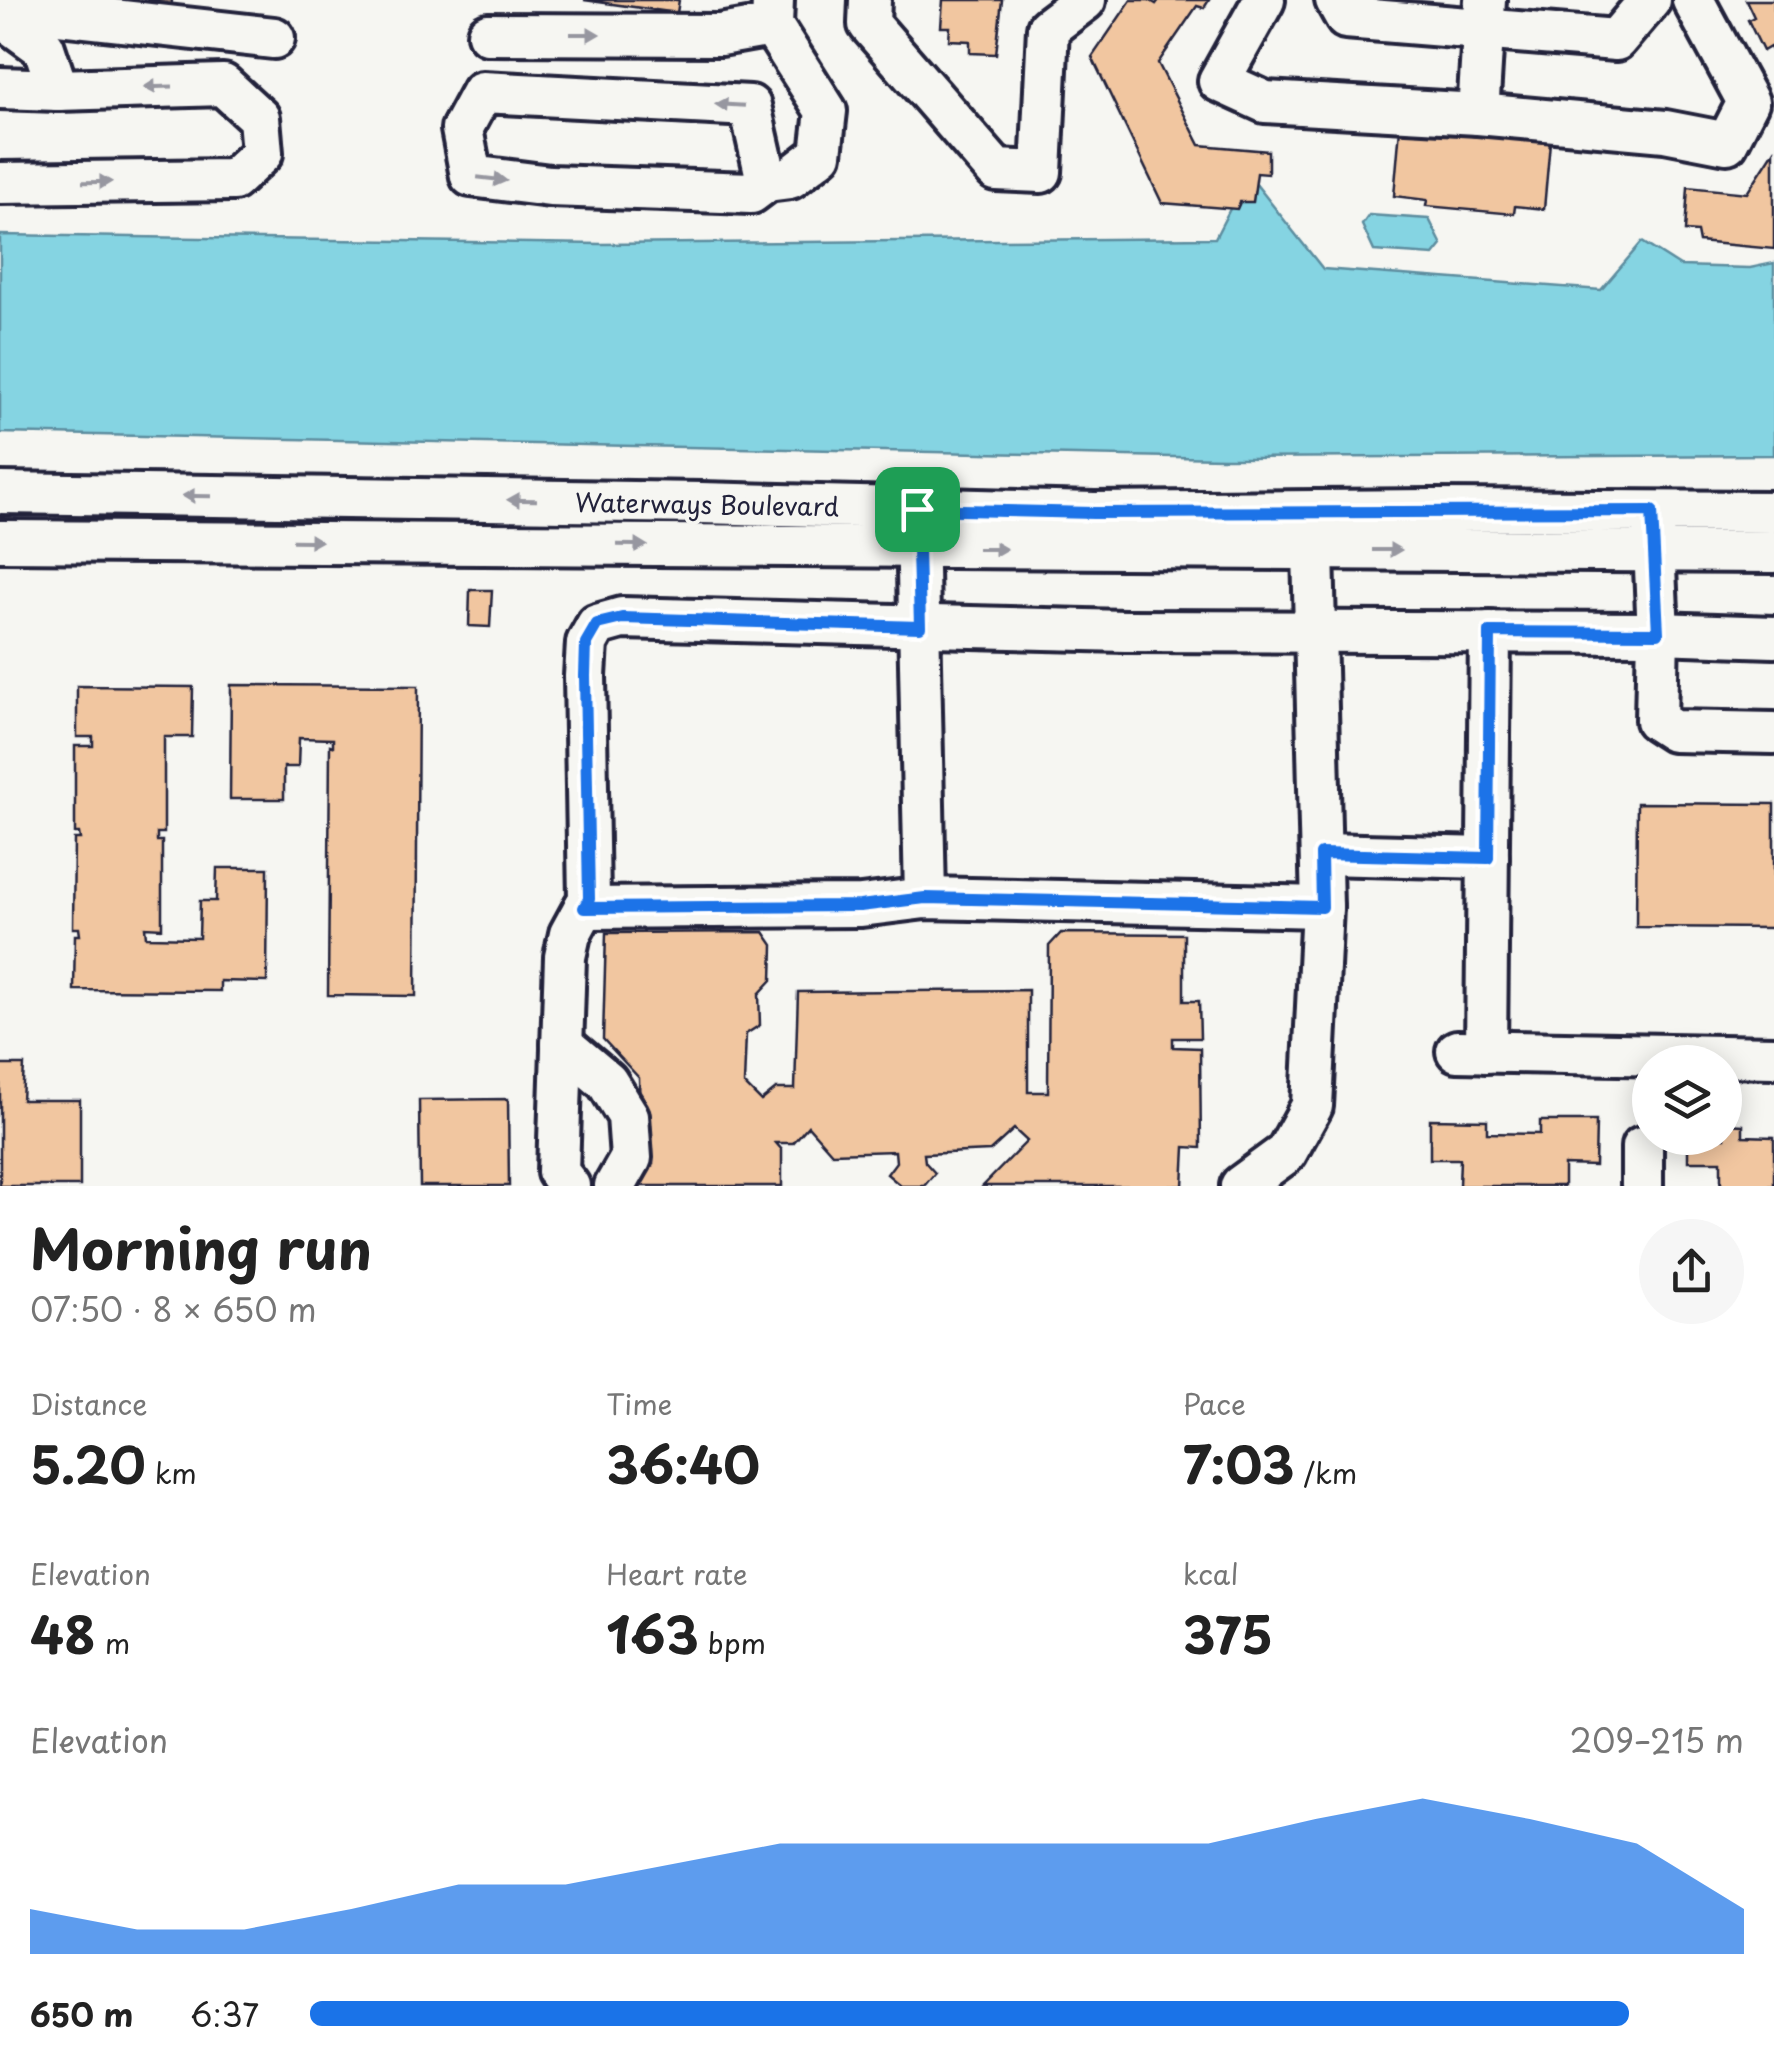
<!DOCTYPE html>
<meta charset="utf-8">
<style>
:root{--surface:#fff;--page:#f6f6f6;--text:#222;--muted:#767676;--accent:#1a73e8}
body{margin:0;font-family:"Playpen Sans",sans-serif;background:var(--page);color:var(--text);height:100vh;display:flex;flex-direction:column;font-size:38px;white-space:nowrap}
*{box-sizing:border-box;margin:0}
p{font-size:32px;color:var(--muted)}
.icon{flex:none;width:55px;height:55px;fill:none;stroke:currentColor;stroke-width:2;stroke-linecap:round;stroke-linejoin:round}
.map{position:relative;height:1186px;overflow:hidden}
.details{display:flex;flex-direction:column;background:var(--surface);flex:1}
.details>*{flex:none}
.controls{position:absolute;left:1632px;top:1045px;display:grid;gap:20px}
.controls a{display:grid;place-items:center;width:110px;height:110px;border-radius:50%;background:var(--surface);box-shadow:0 5px 25px #0003;font-size:50px}
.pin{position:absolute;display:grid;place-items:center;width:85px;height:85px;color:#fff;margin:-42px;border-radius:20px;box-shadow:0 5px 15px #0006}
.round{display:grid;place-items:center;flex:none;width:105px;height:105px;border-radius:52px;background:var(--page)}
.head{display:flex;align-items:center;justify-content:space-between;height:170px;padding:0 30px}
h1{font-size:55px;font-weight:700;line-height:75px}
.stats{display:grid;grid-template-columns:repeat(3,1fr);gap:15px;height:170px;padding:10px 30px}
.stats div{display:grid;align-content:center}
.stats b{font-size:50px;font-weight:700}
.stats small{font-size:28px;font-weight:400}
.stats p{font-size:28px}
.chart{height:280px;padding:20px 30px}
.chart p{display:flex;justify-content:space-between}
.chart svg{width:100%;height:180px;margin-top:10px;fill:var(--accent);opacity:.7}
ul{padding:0 30px;list-style:none;font-size:32px}
li{display:grid;grid-template-columns:160px 120px 1fr;align-items:center;height:75px}
li i{height:25px;border-radius:12px;background:var(--accent)}
.map>svg:first-child{display:block}
.water{fill:#85d4e2;stroke:#5d8d9f;stroke-width:2.5}
.building{fill:#f1c6a0;stroke:#22223b;stroke-width:2.5}
.lines{fill:none;stroke-linecap:round;stroke-linejoin:round}
.minor-casing{stroke:#22223b;stroke-width:48}
.minor{stroke:#f6f6f2;stroke-width:40}
.oneway{fill:#9797a0}
.route-casing{stroke:#fff;stroke-width:20}
.route{stroke:#1a73e8;stroke-width:12}
.labels{text-anchor:middle;dominant-baseline:central;stroke-width:8;stroke-linejoin:round;paint-order:stroke}
.street-label{font-size:25px;fill:#22223b;stroke:#f6f6f2}
</style>
<div class="map">
<svg width="1774" height="1186" viewBox="0 0 1774 1186">
<rect width="100%" height="100%" fill="#f6f6f2"/>
<filter id="ink" filterUnits="userSpaceOnUse"><feTurbulence type="fractalNoise" baseFrequency=".01" numOctaves="2"/><feDisplacementMap in="SourceGraphic" scale="20" xChannelSelector="R" yChannelSelector="G"/><feConvolveMatrix kernelMatrix="1 2 1 2 8 2 1 2 1" color-interpolation-filters="sRGB"/></filter>
<g filter="url(#ink)">
<!-- water -->
<g class="water">
<polygon points="1248,174 1323,269 1601,290 1642,242 1680,266 1750,268 1774,263 1774,455 1223,458 0,433 0,235 601,244 1215,238"/>
<polygon points="1369,215 1429,219 1442,245 1434,255 1374,251 1362,225"/>
</g>
<!-- building -->
<g class="building">
<polygon points="94,0 172,0 171,11"/>
<polygon points="584,0 679,0 677,13"/>
<polygon points="943,0 1002,0 996,54 970,53 970,41 949,40 950,27 941,27"/>
<polygon points="1131,0 1149,0 1156,4 1159,0 1209,0 1204,8 1197,6 1158,63 1200,145 1268,151 1268,174 1257,173 1253,202 1240,202 1237,209 1162,203 1092,57"/>
<polygon points="1746,0 1774,0 1774,54 1770,47 1763,51 1748,20 1754,17"/>
<polygon points="1400,128 1550,142 1544,209 1515,206 1514,214 1426,206 1427,200 1394,196"/>
<polygon points="1774,151 1774,249 1699,242 1697,232 1685,231 1688,187 1747,193"/>
<polygon points="470,590 492,590 490,627 469,626"/>
<polygon points="231,685 418,686 416,996 328,995 330,745 333,746 333,739 299,738 298,767 284,767 284,799 230,799"/>
<polygon points="77,686 193,687 192,737 164,737 164,833 157,833 157,841 162,841 162,928 145,927 146,937 199,938 200,901 216,901 217,868 268,868 267,982 220,981 220,991 74,990 75,935 80,935 79,928 73,928 74,839 80,839 79,833 75,833 75,746 93,746 93,737 77,737"/>
<polygon points="1637,803 1774,804 1774,928 1636,927"/>
<polygon points="764,932 773,945 772,980 759,994 760,1025 746,1034 744,1084 761,1101 776,1089 795,1089 798,992 1028,990 1028,1092 1048,1092 1049,946 1061,933 1184,934 1184,1001 1199,1001 1200,1038 1173,1038 1173,1047 1200,1048 1201,1148 1185,1147 1183,1186 983,1186 1027,1141 1014,1129 990,1151 924,1154 925,1162 935,1173 924,1186 901,1186 887,1174 896,1162 895,1151 832,1153 808,1126 793,1143 776,1143 782,1150 782,1186 642,1186 639,1078 603,1039 606,933"/>
<polygon points="0,1065 24,1065 22,1100 80,1100 80,1186 0,1186"/>
<polygon points="508,1099 509,1186 420,1186 419,1100"/>
<polygon points="1430,1119 1487,1120 1487,1133 1540,1134 1540,1121 1596,1121 1595,1166 1564,1165 1564,1186 1459,1186 1460,1159 1430,1159"/>
<polygon points="1725,1124 1743,1125 1743,1136 1774,1137 1774,1186 1721,1186 1721,1161 1688,1161 1688,1138 1725,1138"/>
</g>
<g class="lines">
<defs>
<g id="minor">
<polyline points="20,0 59,14 274,38"/>
<polyline points="870,0 869,24 996,170 1041,172 1048,28 1085,0"/>
<polyline points="1264,0 1219,81 1265,102 1478,114 1665,131 1727,143 1748,102 1693,0"/>
<polyline points="1336,0 1346,18 1616,40 1650,0"/>
<polyline points="0,16 44,48 58,90"/>
<polyline points="488,34 720,35 772,26"/>
<polyline points="0,88 58,90 223,85 259,118 262,153 233,180 0,183"/>
<polyline points="1478,114 1485,0"/>
<polyline points="767,181 750,106 482,92 462,129 471,176 550,186 751,193 767,181 790,178 821,154 826,111 772,26 773,0"/>
<polyline points="0,493 701,503 1094,513 1432,510 1774,512"/>
<polyline points="917,523 925,898"/>
<polyline points="1653,525 1658,633 1656,720 1673,731 1774,733"/>
<polyline points="0,541 1774,552"/>
<polyline points="1321,854 1488,858"/>
<polyline points="584,908 861,906 925,898 1322,907"/>
<polyline points="562,1044 607,1082 628,1116 631,1158 615,1186"/>
<polyline points="1457,1051 1774,1057"/>
<polyline points="1486,1052 1490,632"/>
<polyline points="569,1186 558,1172 565,957 570,934 589,899 585,676 587,643 597,625 622,618 1125,631 1658,633 1774,637"/>
<polyline points="1241,1186 1286,1153 1312,1106 1322,907 1313,550"/>
<polyline points="1642,1186 1642,1147"/>
</g>
</defs>
<!-- minor casing -->
<use href="#minor" class="minor-casing"/>
<!-- minor -->
<use href="#minor" class="minor"/>
</g>
<!-- one-way arrows -->
<defs><path id="oneway-solid" d="M-6-.8H1V-3.2L6.5 0L1 3.2V.8H-6Z" transform="scale(2.5)"/></defs>
<g class="oneway">
<use href="#oneway-solid" transform="translate(585 34)"/>
<use href="#oneway-solid" transform="translate(158 87) rotate(178)"/>
<use href="#oneway-solid" transform="translate(730 105) rotate(-177)"/>
<use href="#oneway-solid" transform="translate(492 179) rotate(7)"/>
<use href="#oneway-solid" transform="translate(97 182) rotate(-1)"/>
<use href="#oneway-solid" transform="translate(197 496) rotate(-179)"/>
<use href="#oneway-solid" transform="translate(522 500) rotate(-179)"/>
<use href="#oneway-solid" transform="translate(307 541) rotate(1)"/>
<use href="#oneway-solid" transform="translate(632 545) rotate(1)"/>
<use href="#oneway-solid" transform="translate(992 549)"/>
<use href="#oneway-solid" transform="translate(1387 550)"/>
</g>
</g>
<g class="lines" filter="url(#ink)">
<defs>
<polygon id="route" points="917,509 1094,513 1652,511 1658,633 1490,632 1488,858 1321,854 1322,907 925,898 860,906 584,908 589,899 585,676 586,643 597,624 622,618 920,627"/>
</defs>
<!-- route casing -->
<use href="#route" class="route-casing"/>
<!-- route -->
<use href="#route" class="route"/>
</g>
<g class="labels">
<!-- street labels -->
<g class="street-label">
<text transform="translate(707 504) rotate(1)">Waterways Boulevard</text>
</g>
</g>
</svg>
<div class="controls">
<a><svg class="icon" aria-label="layers" viewBox="0 0 24 24"><path d="M12 4l9 5-9 5-9-5zM3 14l9 5 9-5"/></svg></a>
</div>
<div class="pin" style="left:917px;top:509px;background:#1e9e55"><svg class="icon" aria-label="arrive" viewBox="0 0 24 24"><path d="M6 21V4h12l-3 4 3 4H6"/></svg></div>
</div>
<section class="details">
<div class="head"><div><h1>Morning run</h1><p>07:50 · 8 × 650 m</p></div><a class="round"><svg class="icon" aria-label="share" viewBox="0 0 24 24"><path d="M12 15V3M7 8l5-5 5 5M5 13v7h14v-7"/></svg></a></div>
<div class="stats">
<div><p>Distance</p><b>5.20<small> km</small></b></div>
<div><p>Time</p><b>36:40</b></div>
<div><p>Pace</p><b>7:03<small> /km</small></b></div>
</div>
<div class="stats">
<div><p>Elevation</p><b>48<small> m</small></b></div>
<div><p>Heart rate</p><b>163<small> bpm</small></b></div>
<div><p>kcal</p><b>375</b></div>
</div>
<div class="chart"><p><span>Elevation</span>209–215 m</p>
<svg viewBox="0 0 160 44" preserveAspectRatio="none"><path d="M0 44V33L10 38L20 38L30 33L40 27L50 27L60 22L70 17L80 17L90 17L100 17L110 17L120 11L130 6L140 11L150 17L160 33V44z"/></svg>
</div>
<ul>
<li><b>650 m</b>6:37<i style="width:92%"></i></li>
</ul>
</section>
